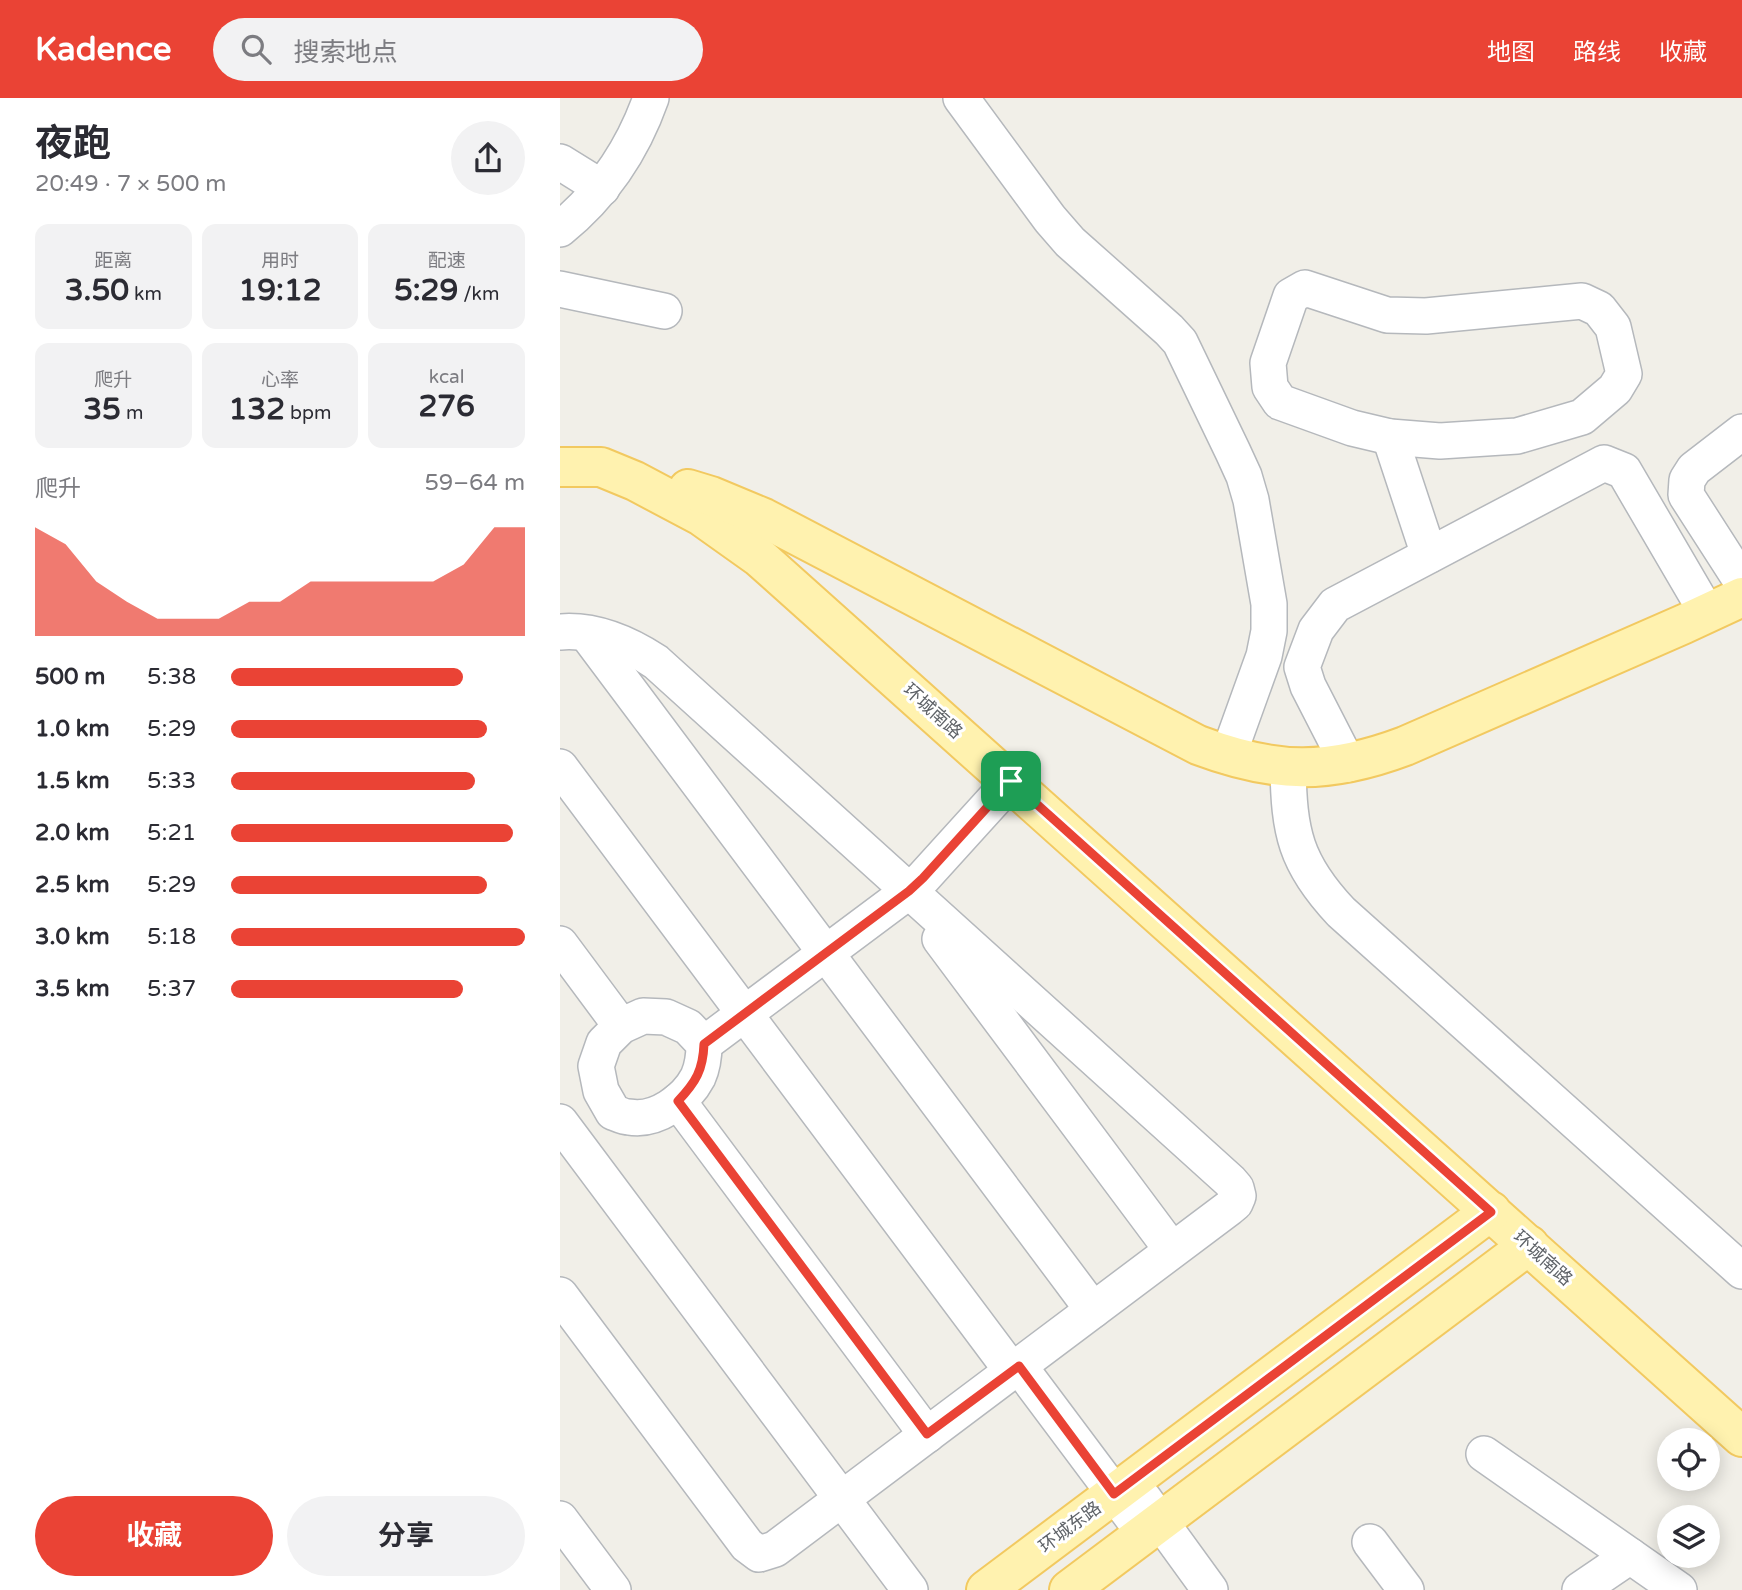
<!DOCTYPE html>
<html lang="zh">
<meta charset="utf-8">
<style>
:root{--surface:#fff;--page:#f2f2f3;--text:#2b2b33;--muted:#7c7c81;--accent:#ea4335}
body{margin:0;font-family:"Varela Round","Noto Sans SC",sans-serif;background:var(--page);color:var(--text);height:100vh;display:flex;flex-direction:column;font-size:26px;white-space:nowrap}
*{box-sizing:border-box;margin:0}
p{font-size:23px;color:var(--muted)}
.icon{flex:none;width:38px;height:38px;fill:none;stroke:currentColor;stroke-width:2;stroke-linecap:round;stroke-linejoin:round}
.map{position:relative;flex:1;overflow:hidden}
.drawer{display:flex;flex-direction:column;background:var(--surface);width:560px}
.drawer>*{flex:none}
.tools{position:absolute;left:1097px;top:1330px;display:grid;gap:14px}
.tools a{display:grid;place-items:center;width:63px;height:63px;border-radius:50%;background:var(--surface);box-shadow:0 4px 18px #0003;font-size:35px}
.pin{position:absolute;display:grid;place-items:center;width:60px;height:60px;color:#fff;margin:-30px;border-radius:14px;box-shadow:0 4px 10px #0006}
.round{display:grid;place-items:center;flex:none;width:74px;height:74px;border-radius:37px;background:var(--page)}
.overview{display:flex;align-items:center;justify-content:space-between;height:119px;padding:0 35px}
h1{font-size:38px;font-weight:700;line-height:52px}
.metrics{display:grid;grid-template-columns:repeat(3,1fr);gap:10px;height:119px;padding:7px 35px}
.metrics div{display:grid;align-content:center;border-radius:14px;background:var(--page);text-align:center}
.metrics b{font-size:30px;font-weight:700}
.metrics small{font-size:19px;font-weight:400}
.metrics p{font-size:19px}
.chart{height:196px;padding:14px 35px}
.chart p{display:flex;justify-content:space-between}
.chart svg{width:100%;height:126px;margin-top:7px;fill:var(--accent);opacity:.7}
.button{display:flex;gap:14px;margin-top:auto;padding:14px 35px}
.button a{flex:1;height:80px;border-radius:42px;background:var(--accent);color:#fff;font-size:28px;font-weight:700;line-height:80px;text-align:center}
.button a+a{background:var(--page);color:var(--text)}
ul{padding:0 35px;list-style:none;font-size:23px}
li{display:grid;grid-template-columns:112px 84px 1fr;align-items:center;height:52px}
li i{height:18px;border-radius:9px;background:var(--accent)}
header{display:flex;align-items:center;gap:42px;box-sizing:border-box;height:98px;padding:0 35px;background:var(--accent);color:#fff}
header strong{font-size:33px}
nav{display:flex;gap:38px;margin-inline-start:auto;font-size:24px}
.search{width:490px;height:63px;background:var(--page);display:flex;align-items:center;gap:18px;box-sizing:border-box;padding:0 24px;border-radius:38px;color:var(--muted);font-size:26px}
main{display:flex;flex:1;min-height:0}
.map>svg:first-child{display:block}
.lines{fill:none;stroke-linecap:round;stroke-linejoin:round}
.minor-casing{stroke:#b5b8bc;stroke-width:38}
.major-casing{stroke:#f2c960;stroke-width:42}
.minor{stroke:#fff;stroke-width:35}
.major{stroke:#fff2af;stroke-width:38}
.route-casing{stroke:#fff;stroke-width:14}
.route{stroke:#ea4335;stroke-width:9}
.labels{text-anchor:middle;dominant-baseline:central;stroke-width:6;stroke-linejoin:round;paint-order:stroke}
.street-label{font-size:18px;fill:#5f6368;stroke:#fff}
</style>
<header>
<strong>Kadence</strong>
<div class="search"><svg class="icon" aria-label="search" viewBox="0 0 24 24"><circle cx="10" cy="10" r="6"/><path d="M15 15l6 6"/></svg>搜索地点</div>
<nav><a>地图</a><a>路线</a><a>收藏</a></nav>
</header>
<main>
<section class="drawer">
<div class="overview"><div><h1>夜跑</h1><p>20:49 · 7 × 500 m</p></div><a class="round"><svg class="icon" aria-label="share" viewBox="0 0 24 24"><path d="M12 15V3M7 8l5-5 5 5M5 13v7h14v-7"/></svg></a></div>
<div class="metrics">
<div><p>距离</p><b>3.50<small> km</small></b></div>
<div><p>用时</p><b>19:12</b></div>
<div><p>配速</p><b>5:29<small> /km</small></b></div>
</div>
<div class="metrics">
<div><p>爬升</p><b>35<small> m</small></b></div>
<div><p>心率</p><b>132<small> bpm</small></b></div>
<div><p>kcal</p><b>276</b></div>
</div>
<div class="chart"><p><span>爬升</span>59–64 m</p>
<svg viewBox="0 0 160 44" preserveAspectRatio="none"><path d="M0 44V6L10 12L20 25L30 32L40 38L50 38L60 38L70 32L80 32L90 25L100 25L110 25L120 25L130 25L140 19L150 6L160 6V44z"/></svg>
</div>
<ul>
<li><b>500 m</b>5:38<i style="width:79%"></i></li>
<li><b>1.0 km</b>5:29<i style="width:87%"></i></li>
<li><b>1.5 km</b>5:33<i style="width:83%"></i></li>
<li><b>2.0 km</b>5:21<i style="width:96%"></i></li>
<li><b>2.5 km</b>5:29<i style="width:87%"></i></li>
<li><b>3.0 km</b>5:18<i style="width:100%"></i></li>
<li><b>3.5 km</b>5:37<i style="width:79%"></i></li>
</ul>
<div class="button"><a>收藏</a><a>分享</a></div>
</section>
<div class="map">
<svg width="1182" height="1492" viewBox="0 0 1182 1492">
<rect width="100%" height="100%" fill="#f1efe8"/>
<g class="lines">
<defs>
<g id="minor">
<polyline points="401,0 490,121 510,144 609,232 620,244 673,354 684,378 691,402 709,506 709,533 704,558 668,658"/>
<polyline points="0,64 42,90"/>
<path d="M0,131C42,97 73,51 91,0"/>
<polygon points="745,190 827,217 866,218 1022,203 1039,211 1053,229 1064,276 1055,291 1022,319 957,338 880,343 830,339 792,330 720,304 710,289 708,265 731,198"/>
<polyline points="0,191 104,213"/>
<polyline points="1182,334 1134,371 1127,382 1126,397 1182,484"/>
<polyline points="830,339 869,457"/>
<path d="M0,534C35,531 67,545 96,564L670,1083L676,1090L678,1098L675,1105L669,1110L215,1451L199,1456L187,1447L0,1197"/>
<polyline points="27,536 533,1212"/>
<polyline points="788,666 748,588 742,569 756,532 775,507 1044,365 1064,373 1147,515"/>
<polyline points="0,669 452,1273"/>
<path d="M728,669C729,734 735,765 781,814L1182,1173"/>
<polyline points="380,841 612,1152"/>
<polyline points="0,846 61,928"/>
<path d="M83,918L106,919L128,929L144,946C144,957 143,968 138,979C126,1002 96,1024 69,1019C64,1019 58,1016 53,1014L41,993L36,968L44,945L61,928Z"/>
<polyline points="144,946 349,793 363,780 451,683"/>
<polyline points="118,1003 367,1337"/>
<polyline points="0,1024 350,1492"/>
<polyline points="459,1268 584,1435"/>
<polyline points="924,1356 1119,1492"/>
<polyline points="584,1401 650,1492"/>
<polyline points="0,1421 53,1492"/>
<polyline points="810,1444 846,1492"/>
<polyline points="1020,1492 1070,1458"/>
</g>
<g id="major">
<polyline points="0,369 41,369 75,383 141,418 200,460 1182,1339"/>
<path d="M128,391L151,398L204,420L638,647C715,676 768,677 845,648L1124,526L1182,499"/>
<polyline points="426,1492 931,1113"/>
<polyline points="509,1492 969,1147"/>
</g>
</defs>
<!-- minor casing -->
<use href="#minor" class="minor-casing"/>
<!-- major casing -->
<use href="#major" class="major-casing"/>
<!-- minor -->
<use href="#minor" class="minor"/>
<!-- major -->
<use href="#major" class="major"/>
</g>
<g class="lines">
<defs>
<path id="route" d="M451,683L931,1114L554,1396L459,1268L367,1336L118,1003C136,984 143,972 144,946L349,793L363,780Z"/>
</defs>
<!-- route casing -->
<use href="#route" class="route-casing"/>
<!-- route -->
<use href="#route" class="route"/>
</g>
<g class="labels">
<!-- street labels -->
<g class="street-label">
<text transform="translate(373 613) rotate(42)">环城南路</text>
<text transform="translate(983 1160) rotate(42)">环城南路</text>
<text transform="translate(510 1429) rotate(-37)">环城东路</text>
</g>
</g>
</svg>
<div class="tools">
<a><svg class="icon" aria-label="locate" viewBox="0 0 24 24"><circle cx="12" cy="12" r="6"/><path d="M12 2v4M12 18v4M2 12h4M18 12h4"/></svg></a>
<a><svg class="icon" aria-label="layers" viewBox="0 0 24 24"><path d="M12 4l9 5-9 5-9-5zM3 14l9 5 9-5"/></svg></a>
</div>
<div class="pin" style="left:451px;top:683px;background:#1e9e55"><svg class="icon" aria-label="arrive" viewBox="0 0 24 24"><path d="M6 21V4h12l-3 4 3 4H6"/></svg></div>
</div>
</main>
